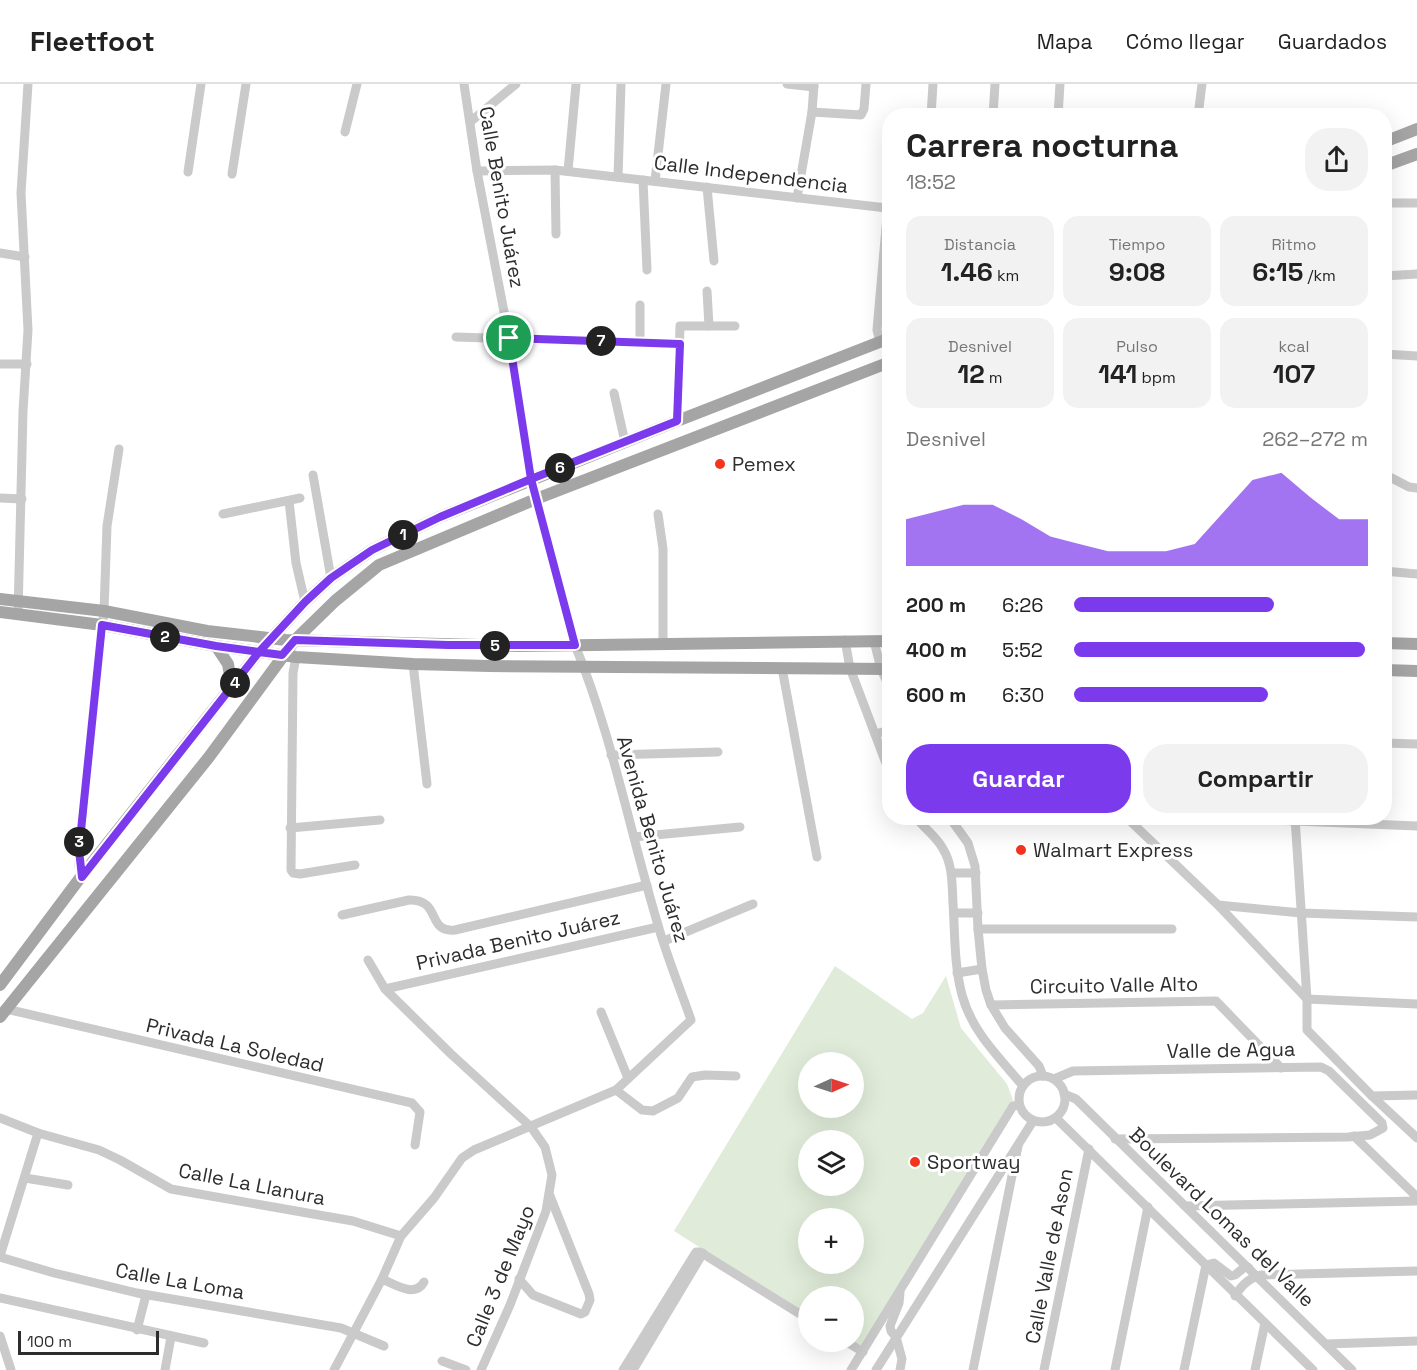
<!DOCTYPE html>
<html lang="es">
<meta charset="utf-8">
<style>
:root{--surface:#fff;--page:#f2f2f2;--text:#222;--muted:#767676;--line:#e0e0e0;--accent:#7c3aed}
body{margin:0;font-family:"Space Grotesk",sans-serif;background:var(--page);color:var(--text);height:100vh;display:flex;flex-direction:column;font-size:22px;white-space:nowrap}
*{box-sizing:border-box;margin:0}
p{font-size:20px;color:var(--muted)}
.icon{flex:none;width:33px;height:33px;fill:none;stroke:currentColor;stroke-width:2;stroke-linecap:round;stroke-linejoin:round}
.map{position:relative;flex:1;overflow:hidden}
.sheet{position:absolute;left:882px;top:24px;width:510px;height:717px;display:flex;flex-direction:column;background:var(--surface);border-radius:24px;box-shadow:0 6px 24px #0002}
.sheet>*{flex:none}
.needle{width:39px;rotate:87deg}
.tools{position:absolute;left:798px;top:968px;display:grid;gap:12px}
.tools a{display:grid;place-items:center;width:66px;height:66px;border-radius:50%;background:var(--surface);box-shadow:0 6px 24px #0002;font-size:30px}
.scale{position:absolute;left:18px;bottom:15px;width:141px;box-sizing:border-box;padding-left:6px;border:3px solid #2d2d2d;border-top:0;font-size:16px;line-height:21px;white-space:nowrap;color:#2d2d2d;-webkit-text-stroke:4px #fff;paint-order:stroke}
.pin{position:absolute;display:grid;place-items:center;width:51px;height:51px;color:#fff;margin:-26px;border:3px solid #fff;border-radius:50%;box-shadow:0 2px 6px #0007}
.km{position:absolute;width:30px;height:30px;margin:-15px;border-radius:50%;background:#222;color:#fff;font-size:16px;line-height:30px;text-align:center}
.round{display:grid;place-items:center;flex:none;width:63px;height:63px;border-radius:24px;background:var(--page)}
.summary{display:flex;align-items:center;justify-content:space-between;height:102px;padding:0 24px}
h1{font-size:33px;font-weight:600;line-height:45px}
.figures{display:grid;grid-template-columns:repeat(3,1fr);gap:9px;height:102px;padding:6px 24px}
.figures div{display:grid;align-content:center;border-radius:15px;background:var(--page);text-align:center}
.figures b{font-size:26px;font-weight:600}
.figures small{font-size:16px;font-weight:400}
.figures p{font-size:16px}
.chart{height:168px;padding:12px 24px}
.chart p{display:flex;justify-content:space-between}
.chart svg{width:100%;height:108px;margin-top:6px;fill:var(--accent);opacity:.7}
.button{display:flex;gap:12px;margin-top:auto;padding:12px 24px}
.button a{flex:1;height:69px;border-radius:24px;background:var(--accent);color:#fff;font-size:24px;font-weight:600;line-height:69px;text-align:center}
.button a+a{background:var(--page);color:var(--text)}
ul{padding:0 24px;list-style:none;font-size:20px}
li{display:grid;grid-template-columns:96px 72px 1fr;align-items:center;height:45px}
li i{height:15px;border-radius:8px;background:var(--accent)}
header{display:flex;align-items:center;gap:36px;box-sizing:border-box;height:84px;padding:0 30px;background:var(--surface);border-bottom:2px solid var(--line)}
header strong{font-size:28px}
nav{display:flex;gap:33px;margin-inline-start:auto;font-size:21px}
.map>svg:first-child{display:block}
.green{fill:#e0ecd9;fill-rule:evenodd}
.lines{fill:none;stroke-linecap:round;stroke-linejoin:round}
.minor{stroke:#cacaca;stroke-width:9}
.major{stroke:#a5a5a5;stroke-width:12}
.route-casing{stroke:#fff;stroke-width:12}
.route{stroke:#7c3aed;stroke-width:8}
.poi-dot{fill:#f4341f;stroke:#fff;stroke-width:2}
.labels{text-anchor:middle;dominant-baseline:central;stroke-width:6;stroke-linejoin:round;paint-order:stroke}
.street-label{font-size:20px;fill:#2d2d2d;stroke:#fff}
.poi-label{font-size:20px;fill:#2d2d2d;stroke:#fff;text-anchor:start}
</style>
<header>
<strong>Fleetfoot</strong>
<nav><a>Mapa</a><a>Cómo llegar</a><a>Guardados</a></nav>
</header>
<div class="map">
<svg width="1417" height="1286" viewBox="0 0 1417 1286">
<rect width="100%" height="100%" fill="#fff"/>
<!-- green -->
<path class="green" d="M835,882L912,935L923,929L946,892L961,944L1007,1000L1013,1016L1004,1034L860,1265L854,1257V1212H808V1232L674,1147ZM808,978H854V1023H808ZM808,1056H854V1101H808ZM808,1134H854V1179H808Z"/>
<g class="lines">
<!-- minor -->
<g class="minor">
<polyline points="787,0 814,3"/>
<polyline points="812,28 861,31 864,25 866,0"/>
<polyline points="931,32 933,0"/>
<polyline points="993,32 995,0"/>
<polyline points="1058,32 1060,0"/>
<polyline points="1198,32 1202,0"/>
<polyline points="470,38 516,0"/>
<polyline points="345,48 357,0"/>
<polyline points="555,86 556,150"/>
<polyline points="477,87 555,86 887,124"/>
<polyline points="568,87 576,0"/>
<polyline points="188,88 201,0"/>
<polyline points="232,90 246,0"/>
<polyline points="618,93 621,0"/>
<polyline points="643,96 647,186"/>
<polyline points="655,97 666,0"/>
<polyline points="707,103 714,177"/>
<polyline points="797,114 812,28 814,0"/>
<polyline points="1384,119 1417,119"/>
<polyline points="0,169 25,173"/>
<polyline points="1384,192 1417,190"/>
<polyline points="707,207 709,242"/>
<polyline points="640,221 640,258"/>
<polyline points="456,253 680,260"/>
<polyline points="880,258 877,246 890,98"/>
<polyline points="1384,270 1417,272"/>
<polyline points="0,280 27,280"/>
<polyline points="614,309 625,358"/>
<polyline points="677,337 680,242 735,242"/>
<polyline points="1384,390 1409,403 1417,404"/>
<polyline points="313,391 331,494"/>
<polyline points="0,414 22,415"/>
<polyline points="289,417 296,479 305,518"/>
<polyline points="223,430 300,414"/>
<polyline points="658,430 663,465 663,560"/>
<polyline points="1384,487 1417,490"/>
<polyline points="18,530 23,327 28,246 21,109 28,0"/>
<polyline points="845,556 850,584 890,690"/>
<polyline points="874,557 881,585 890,605"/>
<polyline points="296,573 293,589 291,786 293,789 300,790 355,781"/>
<polyline points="413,580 427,700"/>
<polyline points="782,584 817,773"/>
<polyline points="875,650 890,646"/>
<polyline points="1384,659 1417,660"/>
<polyline points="611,671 718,668"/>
<path d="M916,734C924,744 937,753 943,765C953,781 952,801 953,819C955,849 954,881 962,911C972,948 999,973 1023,1002"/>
<polyline points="950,734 968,759 975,782 978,845 982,885 986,906 991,921 1005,944 1039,982 1043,992"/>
<polyline points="1127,734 1218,821 1307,915"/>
<polyline points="1222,734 1417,742"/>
<polyline points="1295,734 1307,915 1307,946 1372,1012 1417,1054"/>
<polyline points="290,744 380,736"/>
<polyline points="634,753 740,743"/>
<polyline points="952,789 976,789"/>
<polyline points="82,793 79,782 79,766 104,527 107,442 119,365"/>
<polyline points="1218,821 1301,829 1417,833"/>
<polyline points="954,829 978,829"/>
<path d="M342,831L409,816C442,815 426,849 455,846L647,801"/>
<polyline points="978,845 1172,845"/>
<polyline points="664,857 753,820"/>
<polyline points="368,876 385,905 451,970 531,1043 545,1063 552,1091 546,1127 510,1221 481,1286"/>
<polyline points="957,889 982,885"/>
<polyline points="385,905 658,843"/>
<polyline points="1307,915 1417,920"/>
<polyline points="991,921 1216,917 1281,984"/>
<polyline points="6,925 412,1019 420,1028 415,1061"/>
<polyline points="601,928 628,994"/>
<circle cx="1042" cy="1015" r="23"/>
<polyline points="1054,995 1073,987 1321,983 1329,987 1382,1039 1383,1044 1370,1051 1348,1053 1115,1055"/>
<polyline points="616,1006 642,1026 653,1027 678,1014 692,993 705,991 736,992"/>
<polyline points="1064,1010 1076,1015 1352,1286"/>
<polyline points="1372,1012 1417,1011"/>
<polyline points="0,1034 38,1049 99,1066 120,1076 171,1105 353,1137 401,1152"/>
<polyline points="1056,1034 1313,1286"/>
<polyline points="1354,1052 1417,1113"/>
<polyline points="25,1094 68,1101"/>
<polyline points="1185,1122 1417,1117"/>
<polyline points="0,1172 38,1049"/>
<polyline points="0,1173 54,1189 137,1209 341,1244 384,1262"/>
<path d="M382,1195C396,1201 415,1214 424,1198"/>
<polyline points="519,1195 533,1211 581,1230 585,1228 590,1216 589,1210 550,1112"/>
<polyline points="900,1209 899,1219 890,1242 891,1247 896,1253 902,1275 900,1286"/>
<path d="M1235,1212C1241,1202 1250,1193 1262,1191L1417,1187"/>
<polyline points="0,1214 204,1259"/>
<polyline points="137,1246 146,1211"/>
<polyline points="0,1252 11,1286"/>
<polyline points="845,1257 863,1268"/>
<polyline points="1326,1260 1417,1257"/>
<polyline points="442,1277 466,1286"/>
<polyline points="165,1286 171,1253"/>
<path d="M334,1286L382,1195L401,1152L434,1114L462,1074L474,1066L616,1006L691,936C680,904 667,873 658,841C630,748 612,651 575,561L531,395L509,254L477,87L464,0"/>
<polyline points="623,1286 696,1168 700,1168 808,1235"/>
<polyline points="633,1286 703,1169"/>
<polyline points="851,1286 1013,1022 1019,1021"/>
<polyline points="876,1286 1033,1037"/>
<polyline points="973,1286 1018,1062"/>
<polyline points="1044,1286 1089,1065"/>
<polyline points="1115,1286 1148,1123"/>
<polyline points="1184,1286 1206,1181 1214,1179 1231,1192 1235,1191 1246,1182 1249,1184"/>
<polyline points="1255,1286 1265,1239"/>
</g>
<!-- major -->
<g class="major">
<polyline points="1384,58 1417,45"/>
<polyline points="1384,82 1417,70"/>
<polyline points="0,515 104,527 207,547 286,556 519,562 890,557"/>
<polyline points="0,528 102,541 216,562 296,573 413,580 489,582 890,585"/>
<polyline points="1384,559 1417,560"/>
<polyline points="216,562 228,580 232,603"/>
<polyline points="1384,586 1417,587"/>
<polyline points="0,901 80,794 259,568 305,518 331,494 372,466 440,433 677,337 890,254"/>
<polyline points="0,933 209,673 295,556 335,517 379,481 536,415 890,278"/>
</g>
</g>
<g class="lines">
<defs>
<polyline id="route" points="509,254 531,395 440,433 372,466 331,494 305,518 259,568 216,562 102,541 79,766 82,793 259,568 282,571 295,556 448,561 575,561 531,395 677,337 680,260 509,254"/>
</defs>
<!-- route casing -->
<use href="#route" class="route-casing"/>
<!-- route -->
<use href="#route" class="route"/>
</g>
<!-- markers -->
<g class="poi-dot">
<circle cx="720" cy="380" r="6"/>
<circle cx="1021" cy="766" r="6"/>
<circle cx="915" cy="1078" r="6"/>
</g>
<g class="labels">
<!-- street labels -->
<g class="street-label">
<text transform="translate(751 90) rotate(7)">Calle Independencia</text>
<text transform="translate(502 113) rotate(80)">Calle Benito Juárez</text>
<text transform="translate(653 755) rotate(74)">Avenida Benito Juárez</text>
<text transform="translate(518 856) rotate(-13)">Privada Benito Juárez</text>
<text transform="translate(1114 901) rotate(-1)">Circuito Valle Alto</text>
<text transform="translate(235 961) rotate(13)">Privada La Soledad</text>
<text transform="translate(1231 966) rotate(-1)">Valle de Agua</text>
<text transform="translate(252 1100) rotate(11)">Calle La Llanura</text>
<text transform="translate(1222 1133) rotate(44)">Boulevard Lomas del Valle</text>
<text transform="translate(1049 1172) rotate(-79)">Calle Valle de Ason</text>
<text transform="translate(500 1192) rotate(-68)">Calle 3 de Mayo</text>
<text transform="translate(180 1197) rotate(10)">Calle La Loma</text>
</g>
<!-- poi labels -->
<g class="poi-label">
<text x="732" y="380">Pemex</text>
<text x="1033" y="766">Walmart Express</text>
<text x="927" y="1078">Sportway</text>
</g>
</g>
</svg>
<div class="tools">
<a><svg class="needle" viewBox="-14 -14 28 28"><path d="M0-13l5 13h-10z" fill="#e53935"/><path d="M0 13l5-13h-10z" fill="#767676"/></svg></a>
<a><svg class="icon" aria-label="layers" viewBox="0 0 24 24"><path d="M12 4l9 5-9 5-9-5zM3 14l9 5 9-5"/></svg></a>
<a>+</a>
<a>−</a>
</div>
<div class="scale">100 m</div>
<div class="pin" style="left:509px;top:254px;background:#1e9e55"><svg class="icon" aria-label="arrive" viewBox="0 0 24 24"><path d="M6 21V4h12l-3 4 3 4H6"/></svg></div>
<b class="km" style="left:403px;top:451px">1</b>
<b class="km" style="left:165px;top:553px">2</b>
<b class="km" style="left:79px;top:758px">3</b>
<b class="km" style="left:235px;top:599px">4</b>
<b class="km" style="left:495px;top:562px">5</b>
<b class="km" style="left:560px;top:384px">6</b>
<b class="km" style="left:601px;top:257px">7</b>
<section class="sheet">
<div class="summary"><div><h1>Carrera nocturna</h1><p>18:52</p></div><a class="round"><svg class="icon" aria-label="share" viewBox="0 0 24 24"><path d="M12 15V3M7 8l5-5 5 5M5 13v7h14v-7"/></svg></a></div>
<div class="figures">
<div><p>Distancia</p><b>1.46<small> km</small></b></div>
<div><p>Tiempo</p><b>9:08</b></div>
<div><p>Ritmo</p><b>6:15<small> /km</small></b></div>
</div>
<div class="figures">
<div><p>Desnivel</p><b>12<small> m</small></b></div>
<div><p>Pulso</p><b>141<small> bpm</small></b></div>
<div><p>kcal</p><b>107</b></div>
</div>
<div class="chart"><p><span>Desnivel</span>262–272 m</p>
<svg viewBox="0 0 160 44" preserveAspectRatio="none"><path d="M0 44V25L10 22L20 19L30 19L40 25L50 32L60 35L70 38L80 38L90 38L100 35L110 22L120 9L130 6L140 16L150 25L160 25V44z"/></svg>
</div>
<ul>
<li><b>200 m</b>6:26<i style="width:68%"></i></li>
<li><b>400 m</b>5:52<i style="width:99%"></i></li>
<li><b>600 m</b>6:30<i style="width:66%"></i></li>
</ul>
<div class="button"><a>Guardar</a><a>Compartir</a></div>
</section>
</div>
